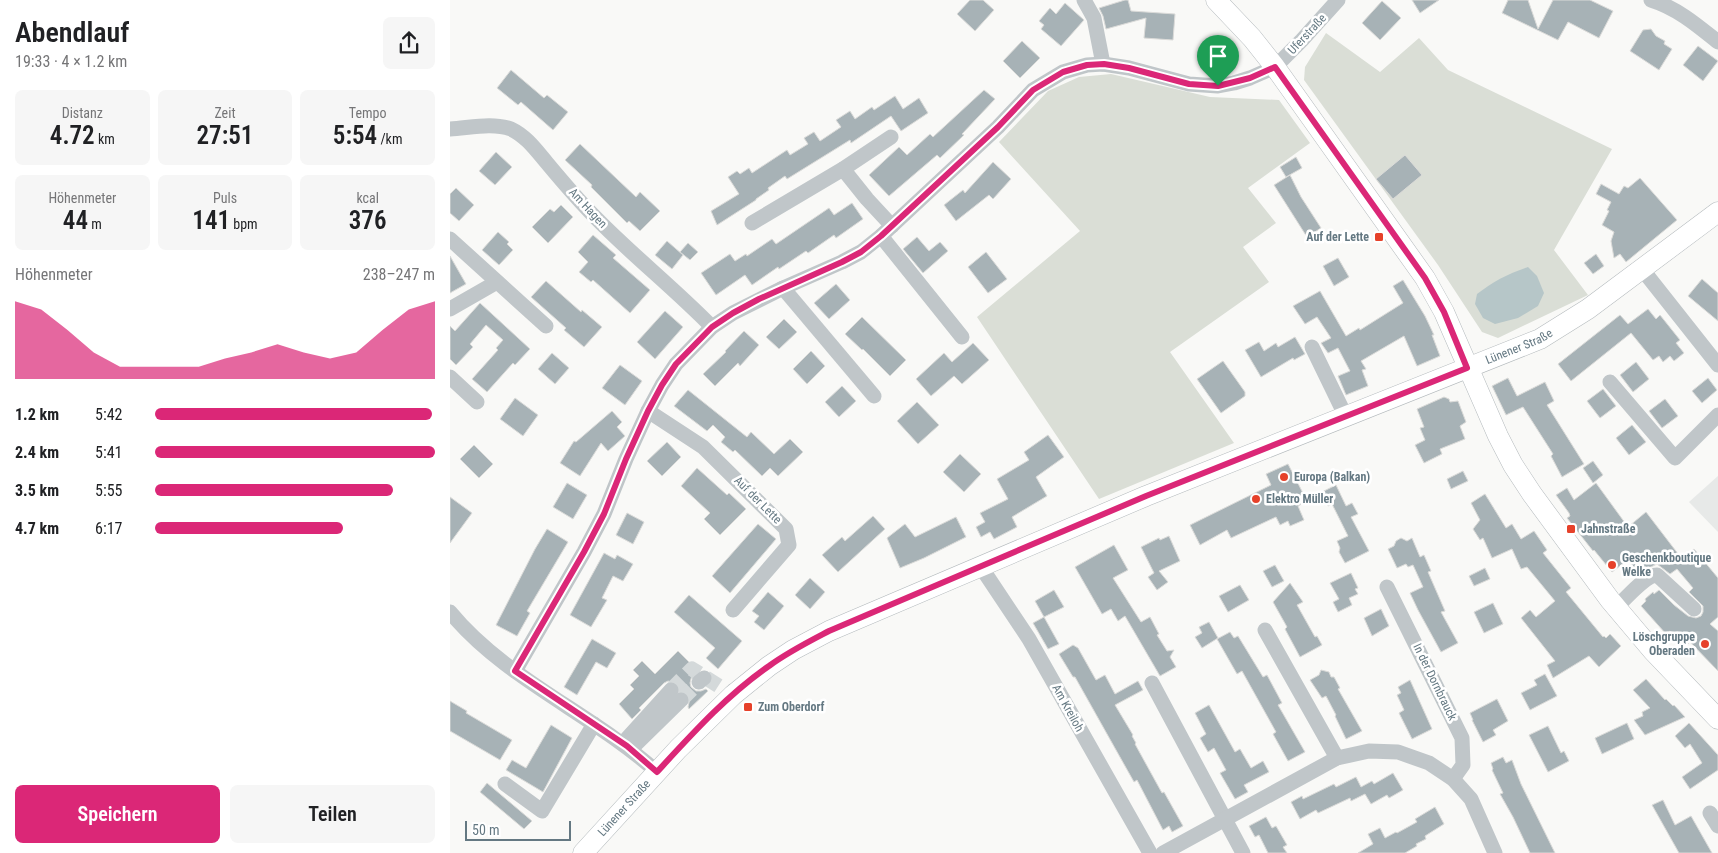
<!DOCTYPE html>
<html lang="de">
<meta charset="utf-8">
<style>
:root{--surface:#fff;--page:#f6f6f6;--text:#202124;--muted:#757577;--accent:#db2777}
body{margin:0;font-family:"Roboto Condensed",sans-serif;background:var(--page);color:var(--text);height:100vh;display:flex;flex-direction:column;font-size:19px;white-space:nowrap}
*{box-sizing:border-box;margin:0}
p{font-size:16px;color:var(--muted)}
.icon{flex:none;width:28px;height:28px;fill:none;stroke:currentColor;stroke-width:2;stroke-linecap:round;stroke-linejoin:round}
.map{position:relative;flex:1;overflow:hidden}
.sheet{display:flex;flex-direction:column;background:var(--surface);width:450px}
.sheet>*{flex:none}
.scale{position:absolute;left:15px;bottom:12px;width:106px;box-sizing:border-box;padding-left:5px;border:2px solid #647882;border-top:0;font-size:14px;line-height:18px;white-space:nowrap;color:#647882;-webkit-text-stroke:4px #fff;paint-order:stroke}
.pin{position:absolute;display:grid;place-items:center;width:42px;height:42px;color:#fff;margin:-51px -21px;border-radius:50% 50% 50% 0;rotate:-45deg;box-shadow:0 0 5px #0007}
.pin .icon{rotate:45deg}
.round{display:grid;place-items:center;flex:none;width:52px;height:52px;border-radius:8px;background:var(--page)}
.summary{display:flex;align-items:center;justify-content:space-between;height:85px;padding:0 15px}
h1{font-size:28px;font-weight:600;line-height:38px}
.figures{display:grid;grid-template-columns:repeat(3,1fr);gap:8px;height:85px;padding:5px 15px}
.figures div{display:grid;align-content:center;border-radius:8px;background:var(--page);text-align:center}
.figures b{font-size:25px;font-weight:600}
.figures small{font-size:14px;font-weight:400}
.figures p{font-size:14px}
.chart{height:140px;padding:10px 15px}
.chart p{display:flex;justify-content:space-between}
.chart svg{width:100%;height:90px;margin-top:5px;fill:var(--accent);opacity:.7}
.primary-button{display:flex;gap:10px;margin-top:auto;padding:10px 15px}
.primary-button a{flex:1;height:58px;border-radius:8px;background:var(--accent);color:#fff;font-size:20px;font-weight:600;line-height:58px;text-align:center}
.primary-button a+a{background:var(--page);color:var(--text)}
ul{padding:0 15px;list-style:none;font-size:16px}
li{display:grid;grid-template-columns:80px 60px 1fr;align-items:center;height:38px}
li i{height:12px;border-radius:6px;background:var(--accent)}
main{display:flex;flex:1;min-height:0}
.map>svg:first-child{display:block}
.built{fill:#e7e9e8}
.green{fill:#daded6}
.water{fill:#b6c6c8}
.building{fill:#a7b2b6;stroke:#dbdbd9}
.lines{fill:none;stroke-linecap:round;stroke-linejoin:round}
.minor-tunnel{stroke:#d4d9da;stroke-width:15;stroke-dasharray:15 8;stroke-linecap:butt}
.major-casing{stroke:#b4babd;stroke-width:21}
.minor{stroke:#c0c6c9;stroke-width:15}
.major{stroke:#fff;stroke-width:20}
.route-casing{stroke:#fff;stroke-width:10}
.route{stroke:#db2777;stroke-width:6}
.poi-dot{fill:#e6412a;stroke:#fff;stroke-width:2}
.labels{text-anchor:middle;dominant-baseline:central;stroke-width:5;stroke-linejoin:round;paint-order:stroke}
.street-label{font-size:12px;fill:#647882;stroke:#fff}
.poi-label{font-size:12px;font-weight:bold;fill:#647882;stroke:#fff;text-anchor:start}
</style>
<main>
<section class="sheet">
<div class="summary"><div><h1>Abendlauf</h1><p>19:33 · 4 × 1.2 km</p></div><a class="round"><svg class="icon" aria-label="share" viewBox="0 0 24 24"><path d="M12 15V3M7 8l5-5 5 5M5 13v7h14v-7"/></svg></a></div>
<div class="figures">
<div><p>Distanz</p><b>4.72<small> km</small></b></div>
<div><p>Zeit</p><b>27:51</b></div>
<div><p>Tempo</p><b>5:54<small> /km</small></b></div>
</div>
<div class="figures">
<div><p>Höhenmeter</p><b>44<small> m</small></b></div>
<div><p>Puls</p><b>141<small> bpm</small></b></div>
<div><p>kcal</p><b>376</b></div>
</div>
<div class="chart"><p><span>Höhenmeter</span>238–247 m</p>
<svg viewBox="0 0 160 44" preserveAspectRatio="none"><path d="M0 44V6L10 10L20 20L30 31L40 38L50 38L60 38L70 38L80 34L90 31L100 27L110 31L120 34L130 31L140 20L150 10L160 6V44z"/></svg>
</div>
<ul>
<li><b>1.2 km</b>5:42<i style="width:99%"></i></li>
<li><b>2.4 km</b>5:41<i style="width:100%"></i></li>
<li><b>3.5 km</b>5:55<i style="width:85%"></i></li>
<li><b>4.7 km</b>6:17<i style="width:67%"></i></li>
</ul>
<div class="primary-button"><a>Speichern</a><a>Teilen</a></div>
</section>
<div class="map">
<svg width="1268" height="853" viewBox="0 0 1268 853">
<rect width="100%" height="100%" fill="#f9f9f7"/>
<!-- built -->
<polygon class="built" points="1268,476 1268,532 1239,502"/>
<!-- green -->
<g class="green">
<polygon points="876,33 930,72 969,38 998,70 1162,149 1104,250 1138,295 1048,338 1032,332 988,265 854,80 855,67"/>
<polygon points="661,74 760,97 829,100 860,143 798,188 826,223 793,247 819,282 720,352 784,443 649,499 527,317 630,231 549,142 598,91 629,77"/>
</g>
<!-- water -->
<path class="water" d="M1078,267L1087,276L1094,293L1088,306L1068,318L1045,324L1033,318L1025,304L1027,294C1042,282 1059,273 1078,267Z"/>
<!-- building -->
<g class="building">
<polygon points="520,0 533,0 544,10 525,31 507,14"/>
<polygon points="675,0 678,0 681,11 725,14 723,40 694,38 696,18 656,29 653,16 649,8"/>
<polygon points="962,0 989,0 970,13"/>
<polygon points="1058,0 1078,0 1088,29 1103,0 1140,0 1163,11 1149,38 1118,22 1108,40 1052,13"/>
<polygon points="932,1 951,18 930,40 912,23"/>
<polygon points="615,3 634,20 611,46 591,29 594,25 589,21 600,8 606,14"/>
<polygon points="1201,29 1206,36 1215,41 1214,44 1222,49 1209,70 1180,51 1193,30"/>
<polygon points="572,41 590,58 570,78 553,61"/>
<polygon points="1248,46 1268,61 1253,81 1233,65"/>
<polygon points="61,70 94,98 97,95 118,112 103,130 71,102 68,105 47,88"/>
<polygon points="534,90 545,99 512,134 514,135 490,158 487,155 439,196 419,175 449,147 457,155 480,134 483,137"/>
<polygon points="445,96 453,109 469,98 478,113 451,131 441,116 401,143 400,140 337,179 335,176 318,188 319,190 306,199 306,200 267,225 261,211 289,194 278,177 287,171 290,174 299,168 302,173 337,150 340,155 358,144 354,138 364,132 370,141 391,127 386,120 400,111 405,119 422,107 424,110"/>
<polygon points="130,144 186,197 190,192 210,211 190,231 179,221 177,223 141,187 142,185 115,160"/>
<polygon points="46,152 62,167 45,185 29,171"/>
<polygon points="955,155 972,175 943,199 926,179"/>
<polygon points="846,157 852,168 836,177 830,167"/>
<polygon points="543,162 561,179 543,199 539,195 506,221 494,205 513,190 515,193"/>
<polygon points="840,175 851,197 871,228 857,237 824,185"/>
<polygon points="1190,178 1227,220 1176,262 1170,254 1164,258 1161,241 1164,232 1152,225 1159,211 1157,210 1161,202 1146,194 1151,184 1169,194 1174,186 1178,188"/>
<polygon points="6,188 24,205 9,221 0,213 0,194"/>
<polygon points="402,203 413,219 386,238 384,235 358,253 356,251 329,269 328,267 302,285 295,275 266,295 251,273 280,254 285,261 296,254 297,256 322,239 326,244 379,208 384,215"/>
<polygon points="111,205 123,217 98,243 82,227 100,209 104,212"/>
<polygon points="48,232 59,242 57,244 63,250 49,265 32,250"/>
<polygon points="143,235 166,255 163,258 200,290 180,313 143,280 141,282 129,272 138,262 128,252"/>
<polygon points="467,237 479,251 490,242 498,251 473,273 453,249"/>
<polygon points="217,241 233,255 222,269 205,255"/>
<polygon points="238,243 248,252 240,260 230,252"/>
<polygon points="536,252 557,279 538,293 518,267"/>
<polygon points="1146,254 1154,266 1143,274 1134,263"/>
<polygon points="0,256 16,284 0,293"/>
<polygon points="888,258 899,277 884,286 873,266"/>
<polygon points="1252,279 1268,293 1268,321 1238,296"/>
<polygon points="953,280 975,316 984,335 982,335 990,356 967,366 954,336 911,361 916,369 912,370 918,386 896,395 888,376 900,371 888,348 878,353 871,343 881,338 867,317 855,324 843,306 870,291 896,336 909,328 910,330 953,303 943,286"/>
<polygon points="96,281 131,312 132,310 152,327 134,347 114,330 116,328 81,297"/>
<polygon points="386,284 400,300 379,319 364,303"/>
<polygon points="30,303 80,349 65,365 63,363 37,392 22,379 48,350 46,348 53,340 36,325 20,344 23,347 6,365 0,359 0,326 5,331"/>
<polygon points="1198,309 1206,319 1210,315 1230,340 1226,343 1234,353 1224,361 1220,356 1213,362 1209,356 1203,360 1181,333 1121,381 1108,364 1170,315 1178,324"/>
<polygon points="215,311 233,327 205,359 187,342"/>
<polygon points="412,317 456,360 440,376 413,349 412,350 395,334"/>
<polygon points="334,319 347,332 329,349 316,337"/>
<polygon points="294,331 309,345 290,366 288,363 265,386 253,374 276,352 275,351"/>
<polygon points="845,337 855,354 844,360 843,358 811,377 795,350 809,342 814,351 826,343 828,347"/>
<polygon points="523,343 539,360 512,384 504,376 481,396 466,379 494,353 502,362"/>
<polygon points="361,351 375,366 357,384 343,369"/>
<polygon points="102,353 119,368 105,384 88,369"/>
<polygon points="773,361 795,392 795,396 771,413 747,379"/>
<polygon points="1186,362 1199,379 1183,392 1170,375"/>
<polygon points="170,365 192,381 175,405 152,388"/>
<polygon points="1058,378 1067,396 1095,382 1104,401 1097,405 1134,464 1112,477 1101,456 1103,454 1073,407 1056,415 1042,386"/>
<polygon points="1258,378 1267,390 1252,403 1242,391"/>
<polygon points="392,386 406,401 389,417 375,402"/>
<polygon points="1153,389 1166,406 1150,418 1137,401"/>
<polygon points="238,390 297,437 301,432 324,454 340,439 353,452 328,476 320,468 312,476 285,450 283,452 271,442 275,437 263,425 257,431 224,406"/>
<polygon points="994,397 999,399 1000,402 1008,401 1016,422 1010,426 1015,439 990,449 992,454 974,463 965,445 975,440 970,428 974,427 967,409"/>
<polygon points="65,398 88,415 73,436 50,419"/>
<polygon points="1215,399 1228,416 1212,428 1199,411"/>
<polygon points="467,402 489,425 468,444 447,421"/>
<polygon points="162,411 172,422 167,427 175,436 158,451 151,443 130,476 110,463 124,441 126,442"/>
<polygon points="1182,425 1196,442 1179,455 1166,438"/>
<polygon points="598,435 614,457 586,477 597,496 562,517 567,527 544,539 540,532 531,537 526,527 535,522 530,513 558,499 547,479 579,460 574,452"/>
<polygon points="217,442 231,457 212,476 197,461"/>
<polygon points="24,445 43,464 29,478 10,459"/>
<polygon points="510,454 531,474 514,492 493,472"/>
<polygon points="1143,461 1153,475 1143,483 1133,468"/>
<polygon points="838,464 857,501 848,506 854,520 840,526 838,521 830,525 826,517 781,538 777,530 750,545 740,525 821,485 816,474"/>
<polygon points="247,468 277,495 279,493 296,509 270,535 254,519 260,513 231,486"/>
<polygon points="1013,471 1018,481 1001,489 997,479"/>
<polygon points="117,483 137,495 123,519 103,507"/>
<polygon points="1146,483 1178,527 1196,512 1232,559 1244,549 1268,578 1268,617 1260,624 1268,631 1268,671 1240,642 1235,647 1220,631 1216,634 1191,606 1196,601 1195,599 1203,592 1204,594 1209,590 1224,605 1238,616 1246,618 1251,616 1253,612 1253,606 1239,592 1243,588 1227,569 1220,574 1207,564 1188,573 1178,560 1162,572 1144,550 1143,551 1117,518 1120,516 1119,513 1106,495 1117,488 1124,500"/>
<polygon points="886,485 896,506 902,503 908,514 901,517 919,551 895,563 889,552 890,548 887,541 898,536 882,504 878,506 872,492"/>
<polygon points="1035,494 1056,528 1062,524 1071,539 1084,531 1097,550 1093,553 1121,588 1116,592 1153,637 1154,636 1156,638 1160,634 1171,646 1149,667 1139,656 1103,678 1097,665 1105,661 1071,618 1080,610 1086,617 1105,601 1077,567 1071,569 1062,549 1042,558 1033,538 1030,540 1023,529 1030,520 1021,503"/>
<polygon points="0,497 22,513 0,543"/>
<polygon points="177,513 194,522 183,544 166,535"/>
<polygon points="423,516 435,529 388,572 372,555 392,537 395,541"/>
<polygon points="506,517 516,537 474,558 450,568 437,538 455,524 465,537"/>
<polygon points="308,524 326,539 280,593 262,576"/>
<polygon points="97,529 118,542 77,611 80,613 67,636 46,625 85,549"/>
<polygon points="719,536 730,561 709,571 718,582 707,590 698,577 704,573 691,547 709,538 710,540"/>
<polygon points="951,538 957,541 962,538 970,557 974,555 981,571 978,572 995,611 991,612 1008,643 991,652 968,610 960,593 973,587 963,565 958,567 956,564 947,568 938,549 944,546 946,541"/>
<polygon points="664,545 678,570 663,578 691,622 700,617 709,634 707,635 717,651 724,650 720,657 726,667 710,676 675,616 668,621 661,609 652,614 625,567"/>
<polygon points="154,553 165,559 167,555 183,564 173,581 163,576 152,598 157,600 141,627 120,615"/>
<polygon points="825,565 834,581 822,587 813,571"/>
<polygon points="1035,568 1040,579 1024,586 1019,576"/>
<polygon points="901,573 908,588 905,589 908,594 899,598 902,605 888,612 883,602 889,599 880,583"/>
<polygon points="360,578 375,592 360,609 345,595"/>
<polygon points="840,583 853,602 847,605 865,637 867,636 872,645 850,657 835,629 837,627 823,602"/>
<polygon points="790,585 799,600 778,612 769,596"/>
<polygon points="604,590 614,607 594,617 609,644 598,649 583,623 594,617 585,601"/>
<polygon points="318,592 334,606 314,630 304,622 309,616 302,611"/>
<polygon points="239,595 292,641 268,669 256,658 265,648 224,612"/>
<polygon points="1043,603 1053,624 1034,633 1024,612"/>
<polygon points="931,609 939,626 922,636 914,618"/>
<polygon points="759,622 768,638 752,648 745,637 752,633 749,627"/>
<polygon points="780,632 784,638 788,636 813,677 817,675 832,703 828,705 855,752 838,761 823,734 826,732 792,671 787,674 767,639"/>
<polygon points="142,639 166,653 157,668 146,662 127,695 114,687"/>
<polygon points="623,645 628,648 646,680 655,675 665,694 688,681 693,690 665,705 683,735 682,736 686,743 685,744 712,793 714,792 733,826 722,832 719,826 713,830 687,780 684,782 625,677 623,677 609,654"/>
<polygon points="228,651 240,663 235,668 242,675 240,683 241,687 246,691 251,691 256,689 258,691 239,709 238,707 240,698 238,694 230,691 227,683 218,681 214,683 189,708 191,710 182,719 169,704 184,689 180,685 189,676 183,670 192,661 205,674"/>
<polygon points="871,670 879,672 881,677 884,677 890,688 888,689 912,731 896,739 885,716 886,715 876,696 872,698 860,680 869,675"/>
<polygon points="1095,674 1107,696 1080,710 1071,693 1087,685 1084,680"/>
<polygon points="1196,679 1215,700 1216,699 1223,706 1224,705 1235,717 1195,735 1184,720 1193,716 1192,712 1200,708 1183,690"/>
<polygon points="960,680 982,729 962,739 949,713 954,710 947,695 951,693 948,687"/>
<polygon points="1047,699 1058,721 1043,730 1046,735 1033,742 1022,720 1023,720 1020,713"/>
<polygon points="0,701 17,711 16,713 62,740 50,760 0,731"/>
<polygon points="759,705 785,752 790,749 801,768 813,761 819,772 794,785 798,792 785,799 770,773 776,770 764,748 758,752 750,738 756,734 745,713"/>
<polygon points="1177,723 1184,739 1152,754 1145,738"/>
<polygon points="1239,723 1268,755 1268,770 1240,789 1232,777 1252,763 1240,744 1235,748 1225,736"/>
<polygon points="101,725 122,738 93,792 56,770 62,760 76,768"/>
<polygon points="1098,726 1111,753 1114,751 1119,761 1098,772 1079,735"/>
<polygon points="1053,757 1056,763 1062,760 1071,784 1105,853 1080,853 1063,817 1050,794 1053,793 1042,770 1043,769 1041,763"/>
<polygon points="943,773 953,790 939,798 937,795 921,804 915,794 901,801 900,798 868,813 866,810 850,819 841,802 852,796 853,799 884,784 886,787 906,777 911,787 922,781 924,784"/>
<polygon points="37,783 82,821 74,829 30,792"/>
<polygon points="1213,800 1225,825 1241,816 1262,853 1229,853 1202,805"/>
<polygon points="985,807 994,824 975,836 976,839 966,844 967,846 955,853 908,853 923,844 918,834 930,828 935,838 946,832 947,833 967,822 965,819"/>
<polygon points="816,817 822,828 826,826 837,845 833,847 837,853 818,853 809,835 805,837 799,826"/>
</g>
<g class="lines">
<!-- minor-tunnel -->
<g class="minor-tunnel">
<polyline points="221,690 242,669 283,695"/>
<polyline points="231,700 249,682"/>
</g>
<defs>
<g id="major">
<polyline points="766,0 802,38 825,67 975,278 994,312 1048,436 1063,465 1082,494 1160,600 1203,651 1268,719"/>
<path id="s1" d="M133,853L228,749L283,695L319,666L343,650L379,631L696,496L1090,339L1138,309L1268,212"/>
</g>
</defs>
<!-- major casing -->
<use href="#major" class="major-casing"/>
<!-- minor -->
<g class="minor">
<polyline points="634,0 644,18 653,64"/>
<path d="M1201,0C1227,8 1247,25 1268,42"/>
<path d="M0,129C19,128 42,122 61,129C76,136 86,150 97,163C112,181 128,200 145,217C182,255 225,289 262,327"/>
<polyline points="393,169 417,199 442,226"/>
<polyline points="302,223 393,169 441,137"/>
<polyline points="431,236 512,337"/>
<polyline points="0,239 96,326"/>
<polyline points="1192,269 1268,365"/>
<polyline points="333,288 424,396"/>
<polyline points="0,309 47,282"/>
<polyline points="862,347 896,417"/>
<polyline points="0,377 27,402"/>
<polyline points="1160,382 1225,458 1268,415"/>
<polyline points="198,411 253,447 336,529 339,545 283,610"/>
<polyline points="531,567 579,639 700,853"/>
<polyline points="937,587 1012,738 1013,765 1003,779"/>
<path d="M1166,607C1176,599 1195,575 1207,575L1244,609"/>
<path d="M0,612C55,679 143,714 207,772"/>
<polyline points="815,630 887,758"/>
<polyline points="65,671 134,552 154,514 176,459 198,411 212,385 226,364 262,327 283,313 333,288 392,262 411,252 431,236 548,127 583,90 613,72 637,65 653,64 679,68 739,84 768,86 784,83 800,78 825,67 852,40 888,0"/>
<polyline points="249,682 254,678"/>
<polyline points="702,683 793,853"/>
<polyline points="173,743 221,690"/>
<polyline points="181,749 231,700"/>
<polyline points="55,784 92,811 144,724"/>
<polyline points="1260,813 1268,826"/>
<polyline points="713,853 887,758 919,751 948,752 979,763 1003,779 1021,799 1045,853"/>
</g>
<!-- major -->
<use href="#major" class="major"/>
</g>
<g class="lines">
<defs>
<path id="route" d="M654,64L679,68L739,84L768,86L800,78L825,67L975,278L994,312L1017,368L696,496L379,631C358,642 338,652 319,666C277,695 242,734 207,772L177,746L65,671L134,552L154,514L176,459L198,411L212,385L226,364L262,327L283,313L309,299L392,262L411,252L431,236L548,127L583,90L613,72L637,65Z"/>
</defs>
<!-- route casing -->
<use href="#route" class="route-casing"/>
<!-- route -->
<use href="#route" class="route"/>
</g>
<!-- markers -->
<g class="poi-dot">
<rect x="924" y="232" width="10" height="10" rx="2.5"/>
<circle cx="834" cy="477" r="5"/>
<circle cx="806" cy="499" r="5"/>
<rect x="1116" y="524" width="10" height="10" rx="2.5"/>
<circle cx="1162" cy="565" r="5"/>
<circle cx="1255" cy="644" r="5"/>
<rect x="293" y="702" width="10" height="10" rx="2.5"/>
</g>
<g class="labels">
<!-- street labels -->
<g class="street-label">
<text transform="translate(857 34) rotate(-47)">Uferstraße</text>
<text transform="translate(138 208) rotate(47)">Am Hagen</text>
<text stroke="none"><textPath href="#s1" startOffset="1080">Lünener Straße</textPath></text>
<text transform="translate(308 500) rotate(45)">Auf der Lette</text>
<text transform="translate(985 682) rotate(64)">In der Dornbrauck</text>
<text transform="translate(618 708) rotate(61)">Am Kreiloh</text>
<text stroke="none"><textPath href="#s1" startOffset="61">Lünener Straße</textPath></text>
</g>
<!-- poi labels -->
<g class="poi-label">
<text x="919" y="237" text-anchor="end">Auf der Lette</text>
<text x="844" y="477">Europa (Balkan)</text>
<text x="816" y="499">Elektro Müller</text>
<text x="1131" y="529">Jahnstraße</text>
<text x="1172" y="558">Geschenkboutique<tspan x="1172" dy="14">Welke</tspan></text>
<text x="1245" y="637" text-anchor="end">Löschgruppe<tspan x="1245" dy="14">Oberaden</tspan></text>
<text x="308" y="707">Zum Oberdorf</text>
</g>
</g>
</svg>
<div class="scale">50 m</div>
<div class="pin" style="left:768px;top:86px;background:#1e9e55"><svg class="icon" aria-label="arrive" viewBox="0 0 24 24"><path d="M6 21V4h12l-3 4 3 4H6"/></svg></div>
</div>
</main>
